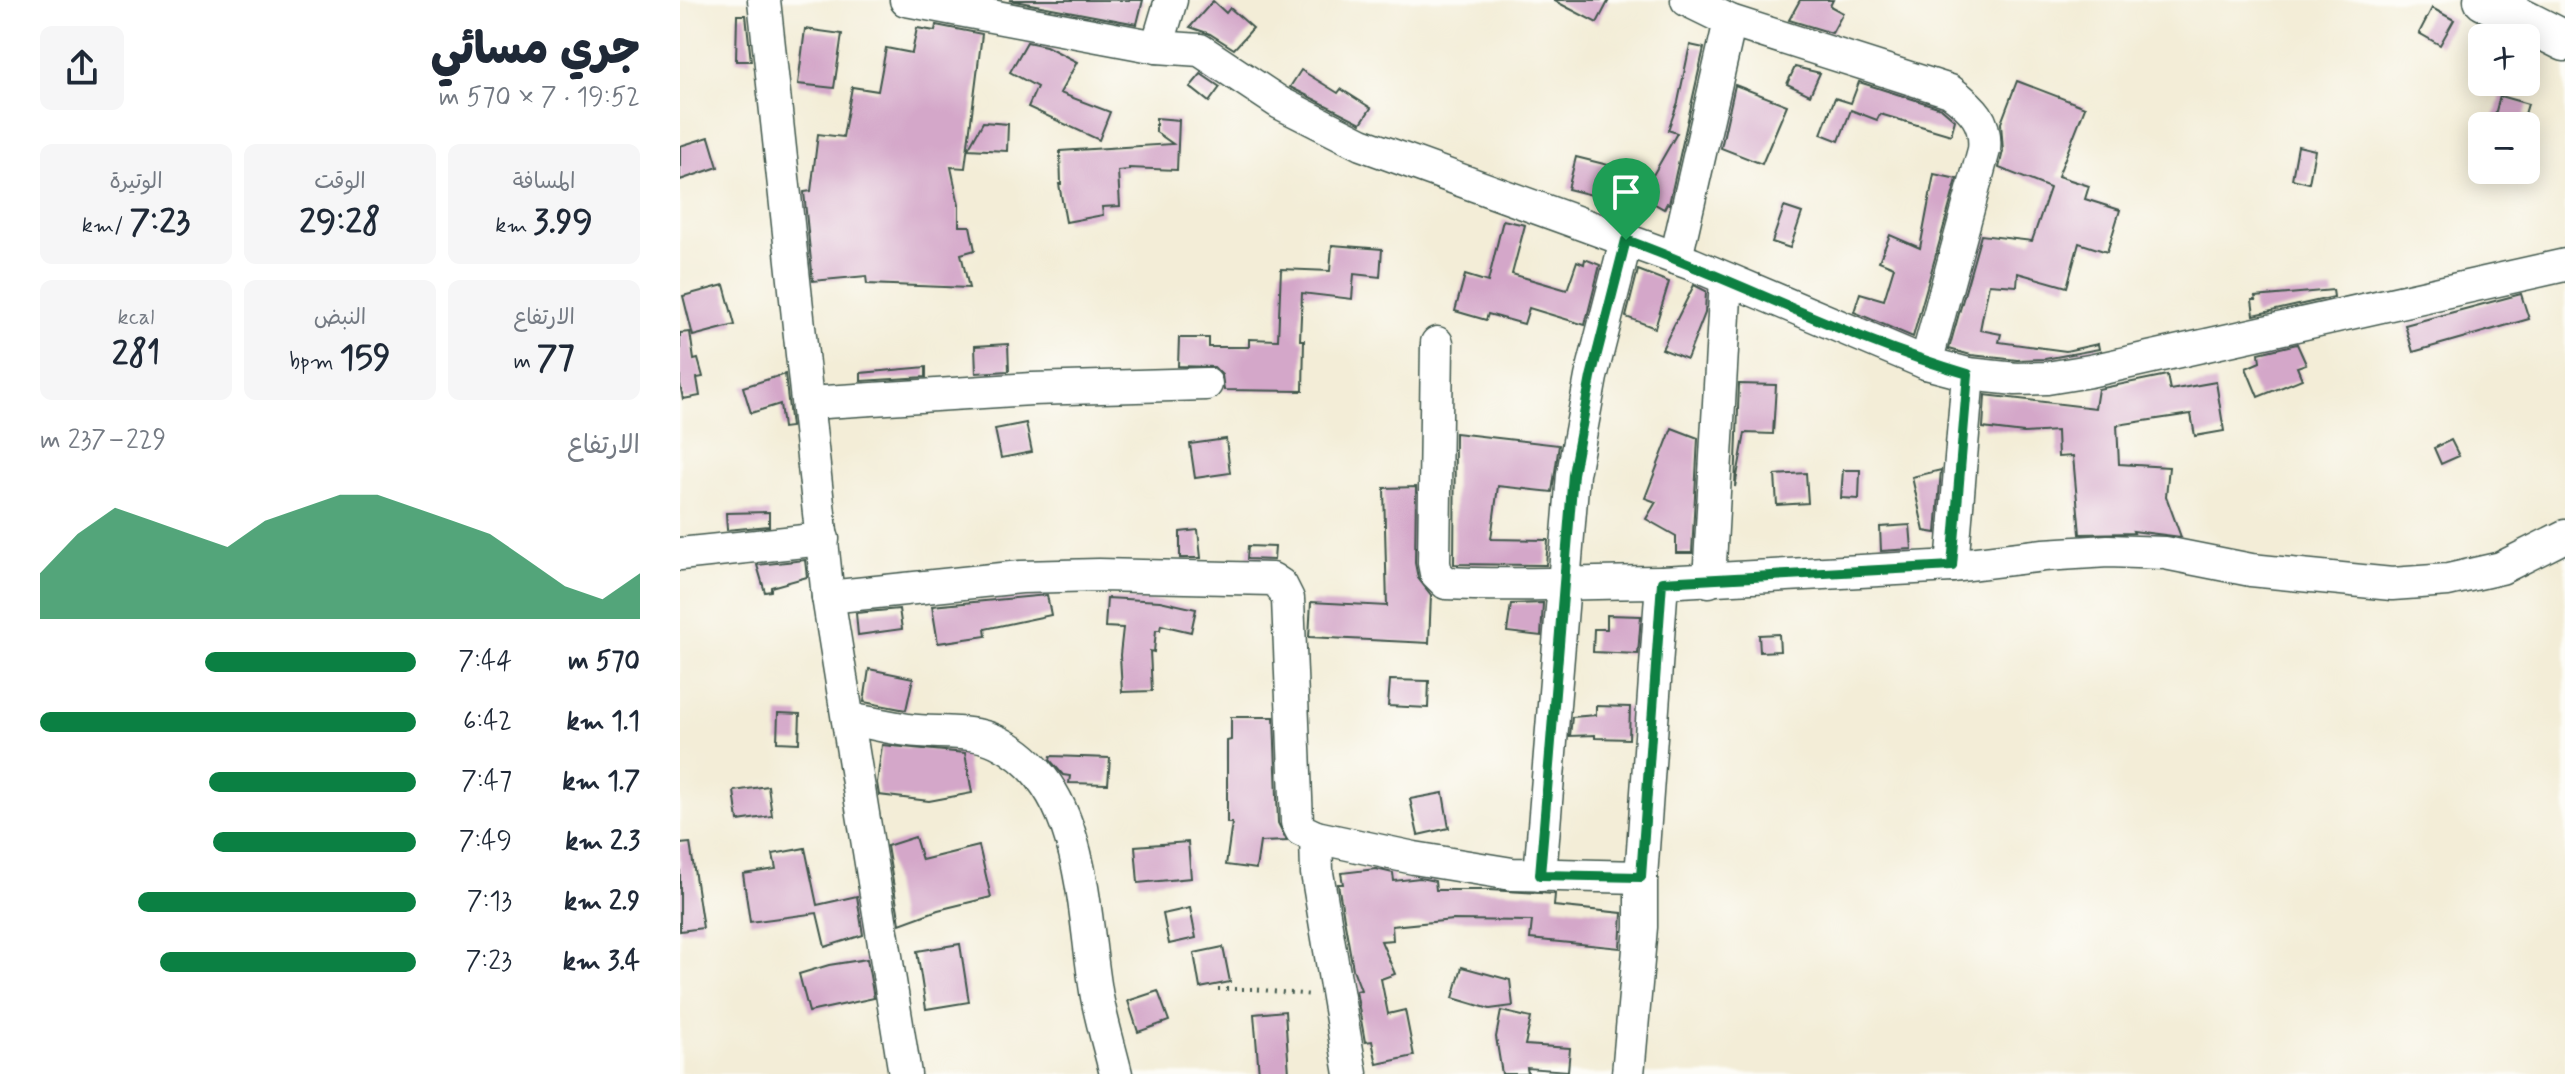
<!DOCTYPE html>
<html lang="ar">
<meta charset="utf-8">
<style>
:root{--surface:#fff;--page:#f6f6f7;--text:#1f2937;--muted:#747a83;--accent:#0b8043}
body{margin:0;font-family:Mynerve,"Playpen Sans Arabic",sans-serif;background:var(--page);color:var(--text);direction:rtl;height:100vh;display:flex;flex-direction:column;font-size:30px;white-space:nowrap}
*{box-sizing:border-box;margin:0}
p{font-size:26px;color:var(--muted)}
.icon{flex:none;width:44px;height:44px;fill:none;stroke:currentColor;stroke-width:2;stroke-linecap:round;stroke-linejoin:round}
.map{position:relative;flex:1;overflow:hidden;direction:ltr}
.side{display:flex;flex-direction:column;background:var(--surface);width:680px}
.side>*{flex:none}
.tools{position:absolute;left:1788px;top:24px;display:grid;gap:16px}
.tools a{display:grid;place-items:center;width:72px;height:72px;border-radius:12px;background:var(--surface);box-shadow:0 4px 20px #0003;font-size:40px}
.pin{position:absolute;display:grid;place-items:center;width:68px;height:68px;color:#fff;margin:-82px -34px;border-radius:50% 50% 50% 0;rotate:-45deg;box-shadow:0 0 8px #0007}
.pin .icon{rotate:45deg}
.round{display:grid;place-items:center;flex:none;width:84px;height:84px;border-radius:12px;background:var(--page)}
.summary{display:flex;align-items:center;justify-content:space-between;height:136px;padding:0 40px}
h1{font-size:44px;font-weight:800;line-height:60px}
.figures{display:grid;grid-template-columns:repeat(3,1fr);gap:12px;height:136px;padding:8px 40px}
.figures div{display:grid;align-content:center;border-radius:12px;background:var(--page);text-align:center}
.figures b{font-size:34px;font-weight:800}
.figures small{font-size:22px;font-weight:400}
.figures p{font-size:22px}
.chart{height:224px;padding:16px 40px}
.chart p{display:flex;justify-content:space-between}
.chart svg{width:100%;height:144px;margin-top:8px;fill:var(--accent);opacity:.7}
ul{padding:0 40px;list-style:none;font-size:26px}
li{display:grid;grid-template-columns:128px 96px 1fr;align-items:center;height:60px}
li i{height:20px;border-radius:10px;background:var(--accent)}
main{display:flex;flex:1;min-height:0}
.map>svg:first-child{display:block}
.building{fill:#d4a7c9}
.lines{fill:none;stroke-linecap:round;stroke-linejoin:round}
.minor-casing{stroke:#3f574c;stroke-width:35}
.major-casing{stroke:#3f574c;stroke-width:43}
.path{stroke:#3f574c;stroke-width:4;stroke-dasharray:2 6;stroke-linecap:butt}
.minor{stroke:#fff;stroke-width:32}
.major{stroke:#fff;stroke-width:40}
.route-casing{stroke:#fff;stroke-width:16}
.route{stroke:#0b8043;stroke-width:10}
</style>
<main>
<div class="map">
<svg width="1885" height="1074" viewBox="0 0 1885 1074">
<rect width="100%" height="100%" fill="#fdfcf7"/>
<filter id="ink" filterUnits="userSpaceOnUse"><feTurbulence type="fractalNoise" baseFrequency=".0125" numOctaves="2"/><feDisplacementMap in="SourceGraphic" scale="16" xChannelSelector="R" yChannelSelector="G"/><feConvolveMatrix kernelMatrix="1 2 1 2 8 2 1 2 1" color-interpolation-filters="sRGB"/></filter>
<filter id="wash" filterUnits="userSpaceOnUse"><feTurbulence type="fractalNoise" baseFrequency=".006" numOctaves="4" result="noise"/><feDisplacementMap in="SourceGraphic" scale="32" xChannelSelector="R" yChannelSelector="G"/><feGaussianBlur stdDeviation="1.8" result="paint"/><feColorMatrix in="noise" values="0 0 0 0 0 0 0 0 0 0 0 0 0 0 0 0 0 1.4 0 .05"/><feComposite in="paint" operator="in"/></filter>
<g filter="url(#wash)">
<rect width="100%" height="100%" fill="#f3edd7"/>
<g id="blocks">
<!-- building -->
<g class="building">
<polygon points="329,0 463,0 457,24"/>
<polygon points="873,0 929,0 917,23"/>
<polygon points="1120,0 1153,0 1150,6 1163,13 1152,33 1109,20"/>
<polygon points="533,1 546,13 550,8 573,28 554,49 530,34 510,27"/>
<polygon points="1752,8 1774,20 1760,45 1739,33"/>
<polygon points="57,15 66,15 71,61 56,61"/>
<polygon points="256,25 302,34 285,168 271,167 279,205 279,226 290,226 295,250 281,254 289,288 187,284 186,276 133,281 124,192 131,191 138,134 163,137 172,87 198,91 206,48 232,53 237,28 255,31"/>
<polygon points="125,29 162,34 154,88 118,84"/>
<polygon points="347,42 366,46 397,62 380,93 430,112 419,140 348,107 357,87 330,72"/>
<polygon points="1010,45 1024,48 989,204 987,203 984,209 961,196 997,133 988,130 998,102"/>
<polygon points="1115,67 1140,73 1130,95 1107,84"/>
<polygon points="621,70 658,93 661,89 691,108 681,123 610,87"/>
<polygon points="521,74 540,87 529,102 510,87"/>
<polygon points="1337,81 1405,107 1378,176 1409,186 1405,199 1440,210 1427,252 1399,243 1387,287 1338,273 1337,286 1309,284 1300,330 1321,334 1319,342 1386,351 1418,344 1419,349 1365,359 1337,360 1291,355 1269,349 1301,235 1352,241 1370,188 1319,168 1323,151 1321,123"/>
<polygon points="1179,82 1261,108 1275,120 1271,135 1200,114 1197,120 1171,110 1159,141 1141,134 1155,98 1171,103"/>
<polygon points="1055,85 1107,105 1082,164 1041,148"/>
<polygon points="1820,96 1848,104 1842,124 1832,121 1830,126 1812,126"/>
<polygon points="476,118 499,120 497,170 449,168 449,170 438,171 440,206 422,207 423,215 386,222 379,184 381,184 380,151 493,144 476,132"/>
<polygon points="303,122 328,124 327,151 288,149"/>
<polygon points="29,137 38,167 0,180 0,146"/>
<polygon points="1618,146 1635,150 1629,183 1612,179"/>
<polygon points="896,157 944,169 936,201 888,189"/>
<polygon points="1254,174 1277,179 1233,337 1174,312 1180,293 1204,300 1214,267 1199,261 1210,235 1240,248"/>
<polygon points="1104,207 1122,213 1110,248 1092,242"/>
<polygon points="823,220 845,225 832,274 887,290 897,261 904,264 905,259 920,265 905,325 849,308 844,324 808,314 806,320 775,311 785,275 808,282"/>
<polygon points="652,245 702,249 700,277 674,274 672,299 622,293 620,340 624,340 623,391 544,390 542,375 534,367 498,366 499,338 529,338 529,347 569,347 569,339 598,340 601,269 650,271"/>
<polygon points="958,270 989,282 975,328 946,317"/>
<polygon points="44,285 55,325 13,336 3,296"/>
<polygon points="1014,285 1026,291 1025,313 1007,359 982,349"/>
<polygon points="1653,290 1654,297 1574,315 1572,300 1576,300 1575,297"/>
<polygon points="1841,294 1849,319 1733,352 1725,325"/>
<polygon points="10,332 14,360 18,359 23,377 17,378 20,396 3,399 0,384 0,333"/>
<polygon points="328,344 329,371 296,373 295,346"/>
<polygon points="1617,344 1626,364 1617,367 1622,379 1578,397 1566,368 1580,362 1579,353"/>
<polygon points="246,367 246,377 181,381 181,373"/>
<polygon points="105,374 111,427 103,428 100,404 71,413 63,387"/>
<polygon points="1487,375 1490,390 1536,382 1544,431 1515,436 1511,414 1437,425 1439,464 1489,467 1486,496 1501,537 1453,531 1454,533 1400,534 1393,456 1378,457 1377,431 1344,433 1303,428 1305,395 1415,408 1418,389"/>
<polygon points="1059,384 1096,385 1093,434 1065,433 1055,487"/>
<polygon points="346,423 352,452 321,458 315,429"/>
<polygon points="992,428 1018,438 1012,553 996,553 996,536 966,519 976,502 965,498"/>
<polygon points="775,433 879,445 872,492 818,486 811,539 868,540 866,565 774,564"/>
<polygon points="546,439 550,473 515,478 510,444"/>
<polygon points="1771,440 1779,456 1761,464 1754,448"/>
<polygon points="1163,470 1180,470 1179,499 1161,498"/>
<polygon points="1261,470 1256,533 1244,531 1232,477"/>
<polygon points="1126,473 1128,503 1097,505 1095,475"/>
<polygon points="736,487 735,563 738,578 751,595 749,643 629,637 631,602 707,606 704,488"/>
<polygon points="89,512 89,526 47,530 46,513"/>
<polygon points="1230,525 1232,549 1201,551 1200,527"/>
<polygon points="518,530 521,558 500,558 500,532"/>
<polygon points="568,546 595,547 594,560 567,559"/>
<polygon points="125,560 127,577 91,587 91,591 85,592 77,565"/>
<polygon points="367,595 371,615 305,629 306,636 258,643 252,606"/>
<polygon points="427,598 480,601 516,609 511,632 481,625 480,630 476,630 474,652 470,651 472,691 442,692 440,655 443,628 425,627"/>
<polygon points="863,603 861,636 827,632 831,604"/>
<polygon points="219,609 222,629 178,635 176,613"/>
<polygon points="927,615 961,616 958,654 913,652 914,629 927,629"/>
<polygon points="1099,634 1100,651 1080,652 1079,635"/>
<polygon points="189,669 233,678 226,710 184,702"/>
<polygon points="710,680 749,681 748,708 708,706"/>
<polygon points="916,706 950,707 949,739 915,738 915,735 890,736 892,717 916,715"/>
<polygon points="98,713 120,714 119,743 97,742"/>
<polygon points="551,717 594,717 598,823 607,841 580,842 576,869 546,865 552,823 547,823 547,741 551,740"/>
<polygon points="202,745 285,753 292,793 249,801 199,795 197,783"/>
<polygon points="371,756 430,758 428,784 389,783 390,776 383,775 370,760"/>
<polygon points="88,786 92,816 58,821 54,791"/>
<polygon points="763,793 769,828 738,835 730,799"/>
<polygon points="235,837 242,860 299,846 311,897 258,910 220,924 207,846"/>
<polygon points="508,842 511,878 458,883 455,846"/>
<polygon points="10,843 23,928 0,931 0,844"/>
<polygon points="125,848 137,905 177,896 183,935 145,947 137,913 70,922 63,874 96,869 93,854"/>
<polygon points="696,869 713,873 714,881 740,878 755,881 756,890 809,890 875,894 874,906 942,913 940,948 850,939 852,921 773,920 712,926 713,940 701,941 715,974 701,979 708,1014 725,1010 734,1056 697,1064 692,1041 685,1042 676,991 681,990 673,969 658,884 663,884 661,873"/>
<polygon points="510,908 516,938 489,944 483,914"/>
<polygon points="280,944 289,1002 246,1009 237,951"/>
<polygon points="543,947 550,982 520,988 514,953"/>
<polygon points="187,959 194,998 129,1012 119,974 149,965"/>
<polygon points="782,967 830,980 833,1006 810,1009 773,998"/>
<polygon points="478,991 489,1021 458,1032 448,1001"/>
<polygon points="605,1011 609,1074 579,1074 574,1014"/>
<polygon points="821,1011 851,1018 845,1045 890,1048 888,1071 847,1068 848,1074 822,1074 816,1037"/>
</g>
</g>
</g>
<g filter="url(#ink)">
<use href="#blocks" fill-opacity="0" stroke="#3f574c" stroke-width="2"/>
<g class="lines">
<defs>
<g id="minor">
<polyline points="84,0 148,597 225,1074"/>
<polyline points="226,0 477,47 520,50 600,103 681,144 1012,264 1246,363 1288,374 1336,379 1367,378 1410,371 1885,265"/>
<path d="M1007,0L1050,21L1270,91C1293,108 1307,121 1304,150L1246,363"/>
<polyline points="477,47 491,0"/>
<polyline points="996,258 1050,21"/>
<path d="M757,343L754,563L756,573L766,583C838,587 910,582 982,582"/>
<polyline points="129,403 352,389 526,384"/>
<polyline points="0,554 143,539"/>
<polyline points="1272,566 1288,374"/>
<polyline points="1029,581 1046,279"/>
<polyline points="148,597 341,577 419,575 592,579 601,585 608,599 617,822 621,830 636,837 734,858 832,874 961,877"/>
<path d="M168,719C188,722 208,727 228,730C256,734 293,729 318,742C407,785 402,913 417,997C422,1023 430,1049 436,1074"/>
<polyline points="636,837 637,873 671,1074"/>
<polyline points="860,875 893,474 911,377 946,240"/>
<polyline points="948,1074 961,927 961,877 982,582 1272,566 1364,555 1428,551 1485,553 1571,570 1712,584 1768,580 1821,568 1885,536"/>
</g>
<polyline id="major" points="1804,0 1885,41"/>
</defs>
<!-- minor casing -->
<use href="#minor" class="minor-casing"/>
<!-- major casing -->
<use href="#major" class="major-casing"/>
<!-- path -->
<polyline class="path" points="538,989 572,989 632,995"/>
<!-- minor -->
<use href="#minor" class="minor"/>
<!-- major -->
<use href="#major" class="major"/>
</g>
</g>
<g class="lines" filter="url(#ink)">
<defs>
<path id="route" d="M946,240C1061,282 1170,340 1288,374L1272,566L982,582L961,877L860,875L893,474L911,377Z"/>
</defs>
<!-- route casing -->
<use href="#route" class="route-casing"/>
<!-- route -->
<use href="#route" class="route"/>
</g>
</svg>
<div class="tools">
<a>+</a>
<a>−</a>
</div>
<div class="pin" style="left:946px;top:240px;background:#1e9e55"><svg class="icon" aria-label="arrive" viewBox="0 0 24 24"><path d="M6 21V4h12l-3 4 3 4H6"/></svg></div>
</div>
<section class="side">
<div class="summary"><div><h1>جري مسائي</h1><p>19:52 · 7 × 570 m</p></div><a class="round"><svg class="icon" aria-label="share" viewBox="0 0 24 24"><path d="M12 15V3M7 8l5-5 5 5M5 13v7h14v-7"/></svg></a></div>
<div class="figures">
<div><p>المسافة</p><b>3.99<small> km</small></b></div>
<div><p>الوقت</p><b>29:28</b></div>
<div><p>الوتيرة</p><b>7:23<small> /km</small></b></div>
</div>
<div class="figures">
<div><p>الارتفاع</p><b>77<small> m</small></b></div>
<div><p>النبض</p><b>159<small> bpm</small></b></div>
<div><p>kcal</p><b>281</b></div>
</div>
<div class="chart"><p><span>الارتفاع</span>229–237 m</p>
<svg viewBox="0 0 160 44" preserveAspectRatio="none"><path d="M0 44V30L10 18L20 10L30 14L40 18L50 22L60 14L70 10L80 6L90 6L100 10L110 14L120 18L130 26L140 34L150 38L160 30V44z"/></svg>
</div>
<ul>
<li><b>570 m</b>7:44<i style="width:56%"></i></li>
<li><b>1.1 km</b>6:42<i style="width:100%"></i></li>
<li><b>1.7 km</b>7:47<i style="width:55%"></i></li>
<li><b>2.3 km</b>7:49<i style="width:54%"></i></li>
<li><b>2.9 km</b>7:13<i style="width:74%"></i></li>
<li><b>3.4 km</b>7:23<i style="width:68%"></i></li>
</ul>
</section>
</main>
